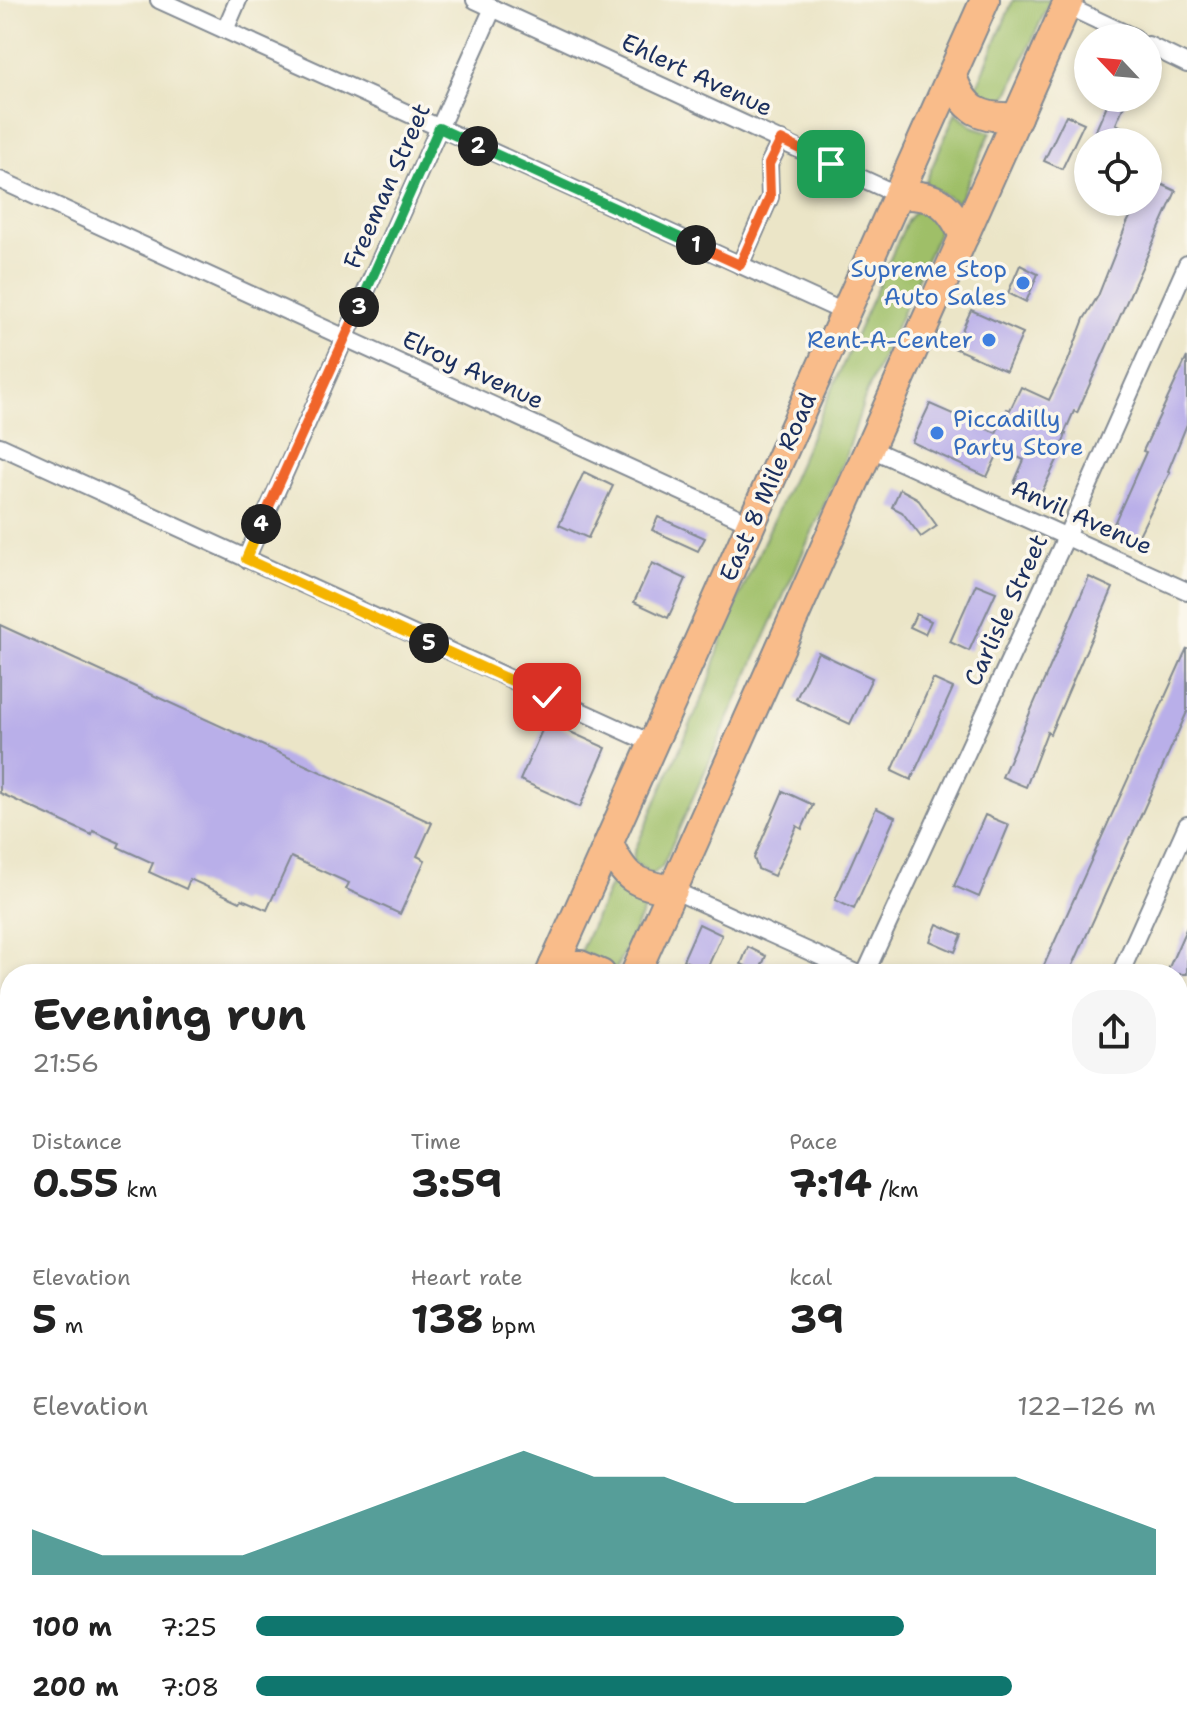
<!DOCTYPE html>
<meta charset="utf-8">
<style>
:root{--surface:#fff;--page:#f6f6f6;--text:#222;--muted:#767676;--accent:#0f766e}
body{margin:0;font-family:"Shantell Sans",sans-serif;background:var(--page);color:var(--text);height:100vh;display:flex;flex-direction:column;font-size:30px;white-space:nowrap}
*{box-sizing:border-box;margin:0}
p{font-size:26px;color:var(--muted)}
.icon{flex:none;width:44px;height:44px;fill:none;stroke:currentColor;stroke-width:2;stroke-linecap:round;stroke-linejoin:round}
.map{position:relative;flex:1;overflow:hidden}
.side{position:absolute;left:0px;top:964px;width:1188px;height:770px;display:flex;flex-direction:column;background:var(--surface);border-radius:32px 32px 0 0;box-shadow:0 4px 12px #0003}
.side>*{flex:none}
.needle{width:52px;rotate:296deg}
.buttons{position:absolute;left:1074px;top:24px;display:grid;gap:16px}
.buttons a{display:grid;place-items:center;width:88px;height:88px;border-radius:50%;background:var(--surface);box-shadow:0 4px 12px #0003;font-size:40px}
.pin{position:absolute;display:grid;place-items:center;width:68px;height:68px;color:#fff;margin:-34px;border-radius:16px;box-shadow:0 4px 12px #0006}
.km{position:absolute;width:40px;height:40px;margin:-20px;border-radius:50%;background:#222;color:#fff;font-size:22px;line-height:40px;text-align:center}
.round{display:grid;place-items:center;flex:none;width:84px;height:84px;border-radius:32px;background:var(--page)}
.overview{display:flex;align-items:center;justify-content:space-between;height:136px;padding:0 32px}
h1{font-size:44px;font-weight:700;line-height:60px}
.stats{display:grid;grid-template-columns:repeat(3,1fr);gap:12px;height:136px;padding:8px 32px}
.stats div{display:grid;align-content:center}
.stats b{font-size:40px;font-weight:700}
.stats small{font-size:22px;font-weight:400}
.stats p{font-size:22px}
.chart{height:224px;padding:16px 32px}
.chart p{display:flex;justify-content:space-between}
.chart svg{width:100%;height:144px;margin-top:8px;fill:var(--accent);opacity:.7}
ul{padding:0 32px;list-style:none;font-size:26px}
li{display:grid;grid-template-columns:128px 96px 1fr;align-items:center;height:60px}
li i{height:20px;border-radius:10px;background:var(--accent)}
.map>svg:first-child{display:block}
.green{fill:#9fbf68;stroke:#5d7763;stroke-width:2}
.building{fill:#b9afe9}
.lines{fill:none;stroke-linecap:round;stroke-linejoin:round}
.street-casing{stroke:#838a92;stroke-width:20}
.secondary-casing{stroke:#838a92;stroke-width:26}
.highway-casing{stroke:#838a92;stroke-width:32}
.street{stroke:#fff;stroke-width:16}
.secondary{stroke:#fde4d0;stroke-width:22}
.highway{stroke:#f9bc8a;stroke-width:28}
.split-1-casing{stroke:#fff;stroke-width:16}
.split-2-casing{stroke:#fff;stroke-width:16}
.split-3-casing{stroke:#fff;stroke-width:16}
.split-4-casing{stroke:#fff;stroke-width:16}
.split-5-casing{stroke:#fff;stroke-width:16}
.split-6-casing{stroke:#fff;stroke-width:16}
.split-1{stroke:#f0652b;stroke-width:10}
.split-2{stroke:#22a559;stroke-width:10}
.split-3{stroke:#22a559;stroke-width:10}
.split-4{stroke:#f0652b;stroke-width:10}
.split-5{stroke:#f5b400;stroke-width:10}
.split-6{stroke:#f5b400;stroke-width:10}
.shop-dot{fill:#3f7fe0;stroke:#fbf7ec;stroke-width:3}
.labels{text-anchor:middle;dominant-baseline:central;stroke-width:7;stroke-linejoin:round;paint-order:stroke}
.street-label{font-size:24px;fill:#1b2f5e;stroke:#fbf7ec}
.shop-label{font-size:24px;fill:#366cbe;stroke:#fbf7ec;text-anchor:end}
</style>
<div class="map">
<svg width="1187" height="1733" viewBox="0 0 1187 1733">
<rect width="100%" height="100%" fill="#fbf7ec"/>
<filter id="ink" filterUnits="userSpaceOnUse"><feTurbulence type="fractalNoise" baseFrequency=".0125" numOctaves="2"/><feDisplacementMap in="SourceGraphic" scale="16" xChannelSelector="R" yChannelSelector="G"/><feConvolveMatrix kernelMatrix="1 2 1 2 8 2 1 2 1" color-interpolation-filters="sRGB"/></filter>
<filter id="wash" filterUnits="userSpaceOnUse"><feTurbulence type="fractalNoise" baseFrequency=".006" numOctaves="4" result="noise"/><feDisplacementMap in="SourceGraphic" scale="32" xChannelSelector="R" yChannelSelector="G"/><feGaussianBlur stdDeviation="1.8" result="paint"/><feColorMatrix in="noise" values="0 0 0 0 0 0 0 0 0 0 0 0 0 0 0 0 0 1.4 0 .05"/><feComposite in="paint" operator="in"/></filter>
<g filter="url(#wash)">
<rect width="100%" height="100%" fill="#ebe5c7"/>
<!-- green -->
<g class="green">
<polygon points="1013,0 1050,0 1008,95 996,105 979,99 975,91"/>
<polygon points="956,112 972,126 991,132 958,203 925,183"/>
<polygon points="923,209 938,218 938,233 866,394 847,454 662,867 652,874 633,862 634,852 709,683 724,631 907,221 915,211"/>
<polygon points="612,881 615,881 630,893 648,901 615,971 580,952"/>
<polygon points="241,1724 281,1724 277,1733 261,1733"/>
</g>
<g id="blocks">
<!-- building -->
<g class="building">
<polygon points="1110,98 1127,98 1116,124 1152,142 1123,142 1096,130"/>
<polygon points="1066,115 1084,123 1062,169 1044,161"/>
<polygon points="1148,178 1176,191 1077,413 1074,411 1064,434 1066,434 1057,460 1041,494 1014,483 1024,460 1000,449 987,477 912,442 930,404 996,433 1007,409 1010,410 1021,387 1049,400 1068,361 1084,319 1098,296 1127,223 1138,202 1148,202"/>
<polygon points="1020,265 1038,274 1026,302 1008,293"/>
<polygon points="971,310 1023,333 1006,371 954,348"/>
<polygon points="1187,357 1187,424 1168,471 1170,472 1138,537 1113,526 1146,452 1143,451"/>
<polygon points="584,472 613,486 588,538 559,525"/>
<polygon points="900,489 917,498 937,526 921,537 902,512 892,507"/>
<polygon points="658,517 705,538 698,551 652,530"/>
<polygon points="652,563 686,579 668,618 634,602"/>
<polygon points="1089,577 1113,588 1050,734 1047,732 1026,787 1002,777"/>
<polygon points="976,584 996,592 969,651 950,642"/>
<polygon points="916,614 931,621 925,634 910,627"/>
<polygon points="0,625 432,823 417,856 425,860 400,914 346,889 349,883 291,857 267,910 242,899 240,902 190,879 186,889 149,872 153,863 118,847 120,843 93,831 92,835 0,793"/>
<polygon points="1187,648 1187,712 1142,813 1069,974 1040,974"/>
<polygon points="818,652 872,678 850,724 796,699"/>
<polygon points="933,679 953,688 911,780 892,771"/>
<polygon points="546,721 606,748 580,807 520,780"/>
<polygon points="783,791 813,805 802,829 797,826 774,876 758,869 754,858"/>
<polygon points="876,808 895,817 854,909 835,900"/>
<polygon points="985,815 1009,825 979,897 954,886"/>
<polygon points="699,924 722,935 706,971 683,960"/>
<polygon points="937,924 962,935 955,952 930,941"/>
<polygon points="1187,927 1187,974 1166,974"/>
<polygon points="748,947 766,956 759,972 741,964"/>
</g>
</g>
</g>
<g filter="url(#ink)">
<use href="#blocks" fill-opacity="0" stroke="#838a92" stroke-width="2"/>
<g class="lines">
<defs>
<g id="street">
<polyline points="159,0 846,313"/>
<polyline points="475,0 898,195"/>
<polyline points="1067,6 1135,38"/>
<polyline points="225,30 238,0"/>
<polyline points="1148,45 1187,64"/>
<polyline points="0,180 752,524"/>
<polyline points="740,265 770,197 769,164 781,140"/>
<polyline points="0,446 653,744"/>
<polyline points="869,448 1187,591"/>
<polyline points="246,559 493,8"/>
<polyline points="673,890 859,974"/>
<polyline points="865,974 1066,537 1187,264"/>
<polyline points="1120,974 1187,825"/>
<polyline points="1178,1118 1187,1122"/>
<polyline points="1178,1428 1187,1408"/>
<polyline points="1178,1645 1187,1649"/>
<polyline points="0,1727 10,1705"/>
<polyline points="519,1733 523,1724"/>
<polyline points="781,1733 785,1724"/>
<polyline points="1041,1733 1045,1724"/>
</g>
<polyline id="secondary" points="0,1639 10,1643"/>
<g id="highway">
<path d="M952,76C964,111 981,119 1017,117"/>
<path d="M898,195C936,194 948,202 964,236"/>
<path d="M609,844C625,879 635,884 673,890"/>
<polyline points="554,965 580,965 601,974"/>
<polyline points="550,974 985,0"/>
<polyline points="635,974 1069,0"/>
<polyline points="210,1733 215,1724"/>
<polyline points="297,1733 301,1724"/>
</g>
</defs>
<!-- street casing -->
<use href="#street" class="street-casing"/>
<!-- secondary casing -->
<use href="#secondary" class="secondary-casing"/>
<!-- highway casing -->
<use href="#highway" class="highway-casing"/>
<!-- street -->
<use href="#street" class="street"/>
<!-- secondary -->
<use href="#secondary" class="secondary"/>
<!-- highway -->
<use href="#highway" class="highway"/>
</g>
</g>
<g class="lines" filter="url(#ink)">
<defs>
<polyline id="split-1" points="696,245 740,265 770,197 769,164 781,140 831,164"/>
<polyline id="split-2" points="478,146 696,245"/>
<polyline id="split-3" points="359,307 439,128 478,146"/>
<polyline id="split-4" points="261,524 359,307"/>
<polyline id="split-5" points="261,524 246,559 429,643"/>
<polyline id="split-6" points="429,643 547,697"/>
</defs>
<!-- split-1 casing -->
<use href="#split-1" class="split-1-casing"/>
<!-- split-2 casing -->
<use href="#split-2" class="split-2-casing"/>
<!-- split-3 casing -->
<use href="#split-3" class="split-3-casing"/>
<!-- split-4 casing -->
<use href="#split-4" class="split-4-casing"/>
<!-- split-5 casing -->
<use href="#split-5" class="split-5-casing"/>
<!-- split-6 casing -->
<use href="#split-6" class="split-6-casing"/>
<!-- split-1 -->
<use href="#split-1" class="split-1"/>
<!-- split-2 -->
<use href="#split-2" class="split-2"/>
<!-- split-3 -->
<use href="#split-3" class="split-3"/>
<!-- split-4 -->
<use href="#split-4" class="split-4"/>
<!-- split-5 -->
<use href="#split-5" class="split-5"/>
<!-- split-6 -->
<use href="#split-6" class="split-6"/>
</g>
<!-- markers -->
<g class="shop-dot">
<circle cx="1023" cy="283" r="8"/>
<circle cx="989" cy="340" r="8"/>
<circle cx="937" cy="433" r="8"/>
</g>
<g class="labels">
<!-- street labels -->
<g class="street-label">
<text transform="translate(697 75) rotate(25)">Ehlert Avenue</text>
<text transform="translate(387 186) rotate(-66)">Freeman Street</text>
<text transform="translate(473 370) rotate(25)">Elroy Avenue</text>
<text transform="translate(768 487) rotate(-66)">East 8 Mile Road</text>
<text transform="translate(1082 517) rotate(24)">Anvil Avenue</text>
<text transform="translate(1006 610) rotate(-65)">Carlisle Street</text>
</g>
<!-- shop labels -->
<g class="shop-label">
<text x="1007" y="269">Supreme Stop<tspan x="1007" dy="28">Auto Sales</tspan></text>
<text x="973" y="340">Rent-A-Center</text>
<text x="953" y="419" text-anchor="start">Piccadilly<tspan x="953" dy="28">Party Store</tspan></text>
</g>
</g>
</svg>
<div class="buttons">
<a><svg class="needle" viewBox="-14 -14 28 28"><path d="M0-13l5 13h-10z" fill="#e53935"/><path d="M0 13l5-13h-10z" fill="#767676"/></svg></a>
<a><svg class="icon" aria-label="locate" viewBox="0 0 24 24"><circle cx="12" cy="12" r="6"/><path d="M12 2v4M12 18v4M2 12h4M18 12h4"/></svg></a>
</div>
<div class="pin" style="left:831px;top:164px;background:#1e9e55"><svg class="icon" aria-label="arrive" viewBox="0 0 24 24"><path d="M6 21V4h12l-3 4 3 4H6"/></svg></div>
<div class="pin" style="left:547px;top:697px;background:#d93025"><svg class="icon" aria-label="check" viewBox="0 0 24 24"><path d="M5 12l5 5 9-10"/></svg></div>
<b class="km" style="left:696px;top:245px">1</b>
<b class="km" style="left:478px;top:146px">2</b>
<b class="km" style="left:359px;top:307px">3</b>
<b class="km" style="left:261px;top:524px">4</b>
<b class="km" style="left:429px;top:643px">5</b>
<section class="side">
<div class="overview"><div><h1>Evening run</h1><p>21:56</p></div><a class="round"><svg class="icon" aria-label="share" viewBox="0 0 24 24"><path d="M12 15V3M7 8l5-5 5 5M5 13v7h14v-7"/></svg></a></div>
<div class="stats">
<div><p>Distance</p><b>0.55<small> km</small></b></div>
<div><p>Time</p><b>3:59</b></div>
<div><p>Pace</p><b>7:14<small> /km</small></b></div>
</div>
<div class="stats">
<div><p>Elevation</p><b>5<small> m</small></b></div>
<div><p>Heart rate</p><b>138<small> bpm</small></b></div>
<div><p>kcal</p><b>39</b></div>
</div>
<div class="chart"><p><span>Elevation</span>122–126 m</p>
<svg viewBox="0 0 160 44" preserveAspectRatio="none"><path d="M0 44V30L10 38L20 38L30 38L40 30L50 22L60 14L70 6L80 14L90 14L100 22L110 22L120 14L130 14L140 14L150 22L160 30V44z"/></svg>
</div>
<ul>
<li><b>100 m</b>7:25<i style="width:72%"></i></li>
<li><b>200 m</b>7:08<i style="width:84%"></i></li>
</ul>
</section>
</div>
